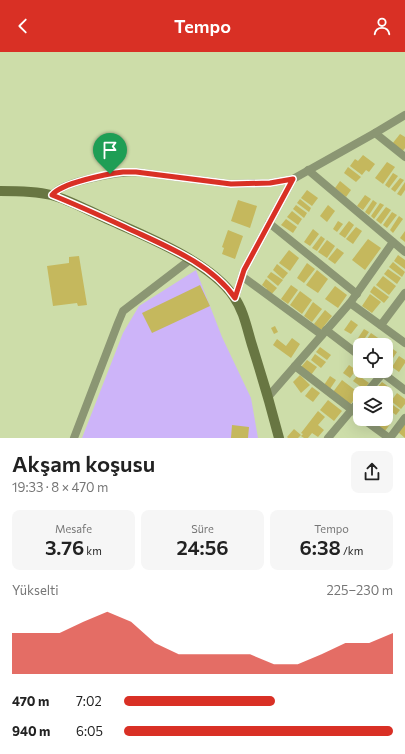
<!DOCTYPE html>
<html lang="tr">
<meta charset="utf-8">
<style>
:root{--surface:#fff;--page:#f6f6f6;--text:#222;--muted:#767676;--accent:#d93025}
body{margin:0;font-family:Commissioner,sans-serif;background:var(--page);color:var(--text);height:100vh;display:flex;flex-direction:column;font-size:15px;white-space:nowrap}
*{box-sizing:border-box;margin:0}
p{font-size:13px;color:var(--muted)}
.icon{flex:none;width:22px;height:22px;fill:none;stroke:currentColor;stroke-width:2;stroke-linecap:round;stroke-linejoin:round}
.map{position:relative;height:386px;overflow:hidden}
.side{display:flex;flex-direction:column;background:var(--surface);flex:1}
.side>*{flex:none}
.buttons{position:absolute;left:353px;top:286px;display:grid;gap:8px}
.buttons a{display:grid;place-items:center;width:40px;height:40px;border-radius:8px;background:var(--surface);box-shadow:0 4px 16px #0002;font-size:20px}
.pin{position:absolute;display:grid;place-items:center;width:34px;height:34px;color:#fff;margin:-41px -17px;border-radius:50% 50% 50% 0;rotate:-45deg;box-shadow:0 0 4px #0007}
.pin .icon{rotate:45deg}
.round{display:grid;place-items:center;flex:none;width:42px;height:42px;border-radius:8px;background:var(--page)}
.headline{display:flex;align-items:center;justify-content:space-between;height:68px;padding:0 12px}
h1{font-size:22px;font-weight:600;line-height:30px}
.metrics{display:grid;grid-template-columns:repeat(3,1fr);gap:6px;height:68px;padding:4px 12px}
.metrics div{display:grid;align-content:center;border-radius:8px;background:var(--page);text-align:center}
.metrics b{font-size:20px;font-weight:600}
.metrics small{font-size:11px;font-weight:400}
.metrics p{font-size:11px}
.chart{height:112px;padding:8px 12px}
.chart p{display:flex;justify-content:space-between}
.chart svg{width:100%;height:72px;margin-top:4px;fill:var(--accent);opacity:.7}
ul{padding:0 12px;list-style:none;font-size:13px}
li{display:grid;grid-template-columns:64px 48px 1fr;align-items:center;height:30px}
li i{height:10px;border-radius:5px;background:var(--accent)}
header{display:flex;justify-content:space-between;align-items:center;height:52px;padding:0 12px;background:var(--accent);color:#fff;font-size:18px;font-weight:600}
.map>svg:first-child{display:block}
.green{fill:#cdb4f9}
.building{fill:#c5b85d}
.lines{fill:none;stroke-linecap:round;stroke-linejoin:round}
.street{stroke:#8b9673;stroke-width:8}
.secondary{stroke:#687642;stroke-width:10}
.route-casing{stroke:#fff;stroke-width:8}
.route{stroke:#d93025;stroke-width:5}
</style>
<header><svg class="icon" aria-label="back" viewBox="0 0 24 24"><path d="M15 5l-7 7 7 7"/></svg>Tempo<svg class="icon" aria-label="person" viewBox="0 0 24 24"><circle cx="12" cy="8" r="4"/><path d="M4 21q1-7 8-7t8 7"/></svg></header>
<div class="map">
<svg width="405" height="386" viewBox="0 0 405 386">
<rect width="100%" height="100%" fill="#cddda9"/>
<!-- green -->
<polygon class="green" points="196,218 222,285 251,346 258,386 82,386 123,281 139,254"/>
<!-- building -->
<g class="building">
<polygon points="400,82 405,85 405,96 402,100 392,92"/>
<polygon points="363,103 375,112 369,120 366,118 362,123 350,114 355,107 358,109"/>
<polygon points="387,110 395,115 383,132 375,126"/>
<polygon points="348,115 361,125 356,130 344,121"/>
<polygon points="393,121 398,124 389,136 385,133"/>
<polygon points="400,126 404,128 395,140 391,137"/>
<polygon points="340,129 351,138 346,145 335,136"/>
<polygon points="405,130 405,138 401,144 397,142"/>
<polygon points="307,138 318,146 312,154 301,146"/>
<polygon points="365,143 371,147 363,158 357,154"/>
<polygon points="300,147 311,156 309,160 297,151"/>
<polygon points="238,148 257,154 250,176 231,169"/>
<polygon points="373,148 377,151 369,163 365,160"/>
<polygon points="380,151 384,153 374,167 371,164"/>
<polygon points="296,153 307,161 304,166 293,157"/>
<polygon points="328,153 335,159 327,170 320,164"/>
<polygon points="386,155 391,158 381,172 376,168"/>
<polygon points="292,159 302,167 298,173 287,165"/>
<polygon points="392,160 397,163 387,176 383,173"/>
<polygon points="399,164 403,167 393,181 390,178"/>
<polygon points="286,167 297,175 293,181 281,173"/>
<polygon points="338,169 343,172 337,180 333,177"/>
<polygon points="349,169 354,173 345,186 339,182"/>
<polygon points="356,175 362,179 353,192 346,187"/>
<polygon points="313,177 319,182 310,194 304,190"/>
<polygon points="228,178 243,184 235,207 222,202 224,196 222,195"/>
<polygon points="405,179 405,190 400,186"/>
<polygon points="321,184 325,187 317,199 312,196"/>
<polygon points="368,187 381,196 365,218 352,208"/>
<polygon points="327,188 335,194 327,206 318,200"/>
<polygon points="337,196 344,201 335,212 328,207"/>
<polygon points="289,198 299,206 290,219 279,211"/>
<polygon points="398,203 405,208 405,217 394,209"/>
<polygon points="79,204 87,253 78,254 77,251 53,254 47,214 69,211 69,205"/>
<polygon points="393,210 405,220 402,225 389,215"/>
<polygon points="307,211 315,217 304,231 297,226"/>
<polygon points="277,212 288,221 283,227 273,218"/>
<polygon points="388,217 401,226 397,232 384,222"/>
<polygon points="317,218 328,227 318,241 306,233"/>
<polygon points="271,220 283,228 278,234 267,225"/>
<polygon points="383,224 396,234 389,243 376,233"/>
<polygon points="266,227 277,236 270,244 265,239 267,237 262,233"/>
<polygon points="200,233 210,254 152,281 142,261"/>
<polygon points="291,233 298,238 288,252 281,247"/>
<polygon points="335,234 347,243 338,256 325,247"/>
<polygon points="374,234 389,245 384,251 370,240"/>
<polygon points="300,239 312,248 302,262 290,253"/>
<polygon points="370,242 381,250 372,261 362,254"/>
<polygon points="313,250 322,257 312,270 304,264"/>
<polygon points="325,258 332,264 321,278 314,272"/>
<polygon points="351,268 358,273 351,282 344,278"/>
<polygon points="275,274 278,280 274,282 271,276"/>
<polygon points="364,277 369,280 361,292 356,289"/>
<polygon points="371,281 381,288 378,293 363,293"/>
<polygon points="292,286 300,292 291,306 273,293 277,287 286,294"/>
<polygon points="320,295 331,303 327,308 316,300"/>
<polygon points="390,295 397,300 389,312 386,310 386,300"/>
<polygon points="315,302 326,310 321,316 311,308"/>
<polygon points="399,304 405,308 405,311 399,320 392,315"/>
<polygon points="307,308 317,315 311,323 301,315"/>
<polygon points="349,313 356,318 350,326 343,321"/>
<polygon points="300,323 310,333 301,341 293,330"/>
<polygon points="358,323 369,331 364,337 353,329"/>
<polygon points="330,324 336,328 330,337 324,333"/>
<polygon points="342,328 359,341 350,353 333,340"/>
<polygon points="382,330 389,335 384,341 381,341 376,337"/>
<polygon points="312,335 320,341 313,350 305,344"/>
<polygon points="397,341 405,347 405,352 401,357 391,349"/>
<polygon points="328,348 342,359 334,369 320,358"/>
<polygon points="390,351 400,358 396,363 386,356"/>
<polygon points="318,359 325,365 318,373 324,378 318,385 312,381 308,386 304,386 301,384 303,382 301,381"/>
<polygon points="378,367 386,367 391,371 385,379 375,372"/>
<polygon points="405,371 405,386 398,380"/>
<polygon points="232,373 249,375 248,386 231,386"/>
<polygon points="294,377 301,383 298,386 288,386 287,385"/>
</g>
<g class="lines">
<!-- street -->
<g class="street">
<polyline points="375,81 405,105"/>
<polyline points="308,118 405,200"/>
<path d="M52,143C63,129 118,120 136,120L231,132L270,131L293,127"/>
<polyline points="269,171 357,242"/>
<polyline points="243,225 322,283"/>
<polyline points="235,246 244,218 293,127 375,81 405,63"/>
<polyline points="350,251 405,291"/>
<polyline points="381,273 405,241"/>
<polyline points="326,278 360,304"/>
<polyline points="295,314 360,364"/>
<polyline points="380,319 405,338"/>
<polyline points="366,341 383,321"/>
<polyline points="268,345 350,251 393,190"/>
<polyline points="363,367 389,386"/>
<polyline points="74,386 118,271 123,259 191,207"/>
<polyline points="328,386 360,348"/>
<polyline points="390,386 405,366"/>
</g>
<!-- secondary -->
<path class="secondary" d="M0,139C17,139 35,139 51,143C70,148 89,159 107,167C145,184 211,210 234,245C244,259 247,277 252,293C262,324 271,355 279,386"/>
</g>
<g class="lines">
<defs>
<path id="route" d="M123,120H136L231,132L270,131L293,127L244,218L235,246C211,211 163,193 125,175C101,164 77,153 52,143C61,131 107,122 123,120Z"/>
</defs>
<!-- route casing -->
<use href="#route" class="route-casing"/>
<!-- route -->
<use href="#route" class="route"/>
</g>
</svg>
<div class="buttons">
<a><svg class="icon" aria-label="locate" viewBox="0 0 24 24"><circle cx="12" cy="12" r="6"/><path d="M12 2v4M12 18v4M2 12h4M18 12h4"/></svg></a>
<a><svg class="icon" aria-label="layers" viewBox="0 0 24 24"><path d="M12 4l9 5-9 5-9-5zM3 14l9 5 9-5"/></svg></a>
</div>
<div class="pin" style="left:110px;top:122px;background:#1e9e55"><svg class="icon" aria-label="arrive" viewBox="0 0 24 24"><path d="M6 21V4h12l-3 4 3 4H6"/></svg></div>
</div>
<section class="side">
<div class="headline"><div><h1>Akşam koşusu</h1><p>19:33 · 8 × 470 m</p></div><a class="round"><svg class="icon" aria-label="share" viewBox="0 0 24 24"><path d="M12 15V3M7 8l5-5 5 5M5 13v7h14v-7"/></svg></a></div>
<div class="metrics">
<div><p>Mesafe</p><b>3.76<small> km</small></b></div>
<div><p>Süre</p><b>24:56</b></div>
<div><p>Tempo</p><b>6:38<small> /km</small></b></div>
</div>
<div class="chart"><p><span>Yükselti</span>225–230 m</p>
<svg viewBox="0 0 160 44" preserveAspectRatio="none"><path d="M0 44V19L10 19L20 19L30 12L40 6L50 12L60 25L70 32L80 32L90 32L100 32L110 38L120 38L130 32L140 25L150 25L160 19V44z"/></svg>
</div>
<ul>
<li><b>470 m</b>7:02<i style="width:56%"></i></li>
<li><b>940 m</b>6:05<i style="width:100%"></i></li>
</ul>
</section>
